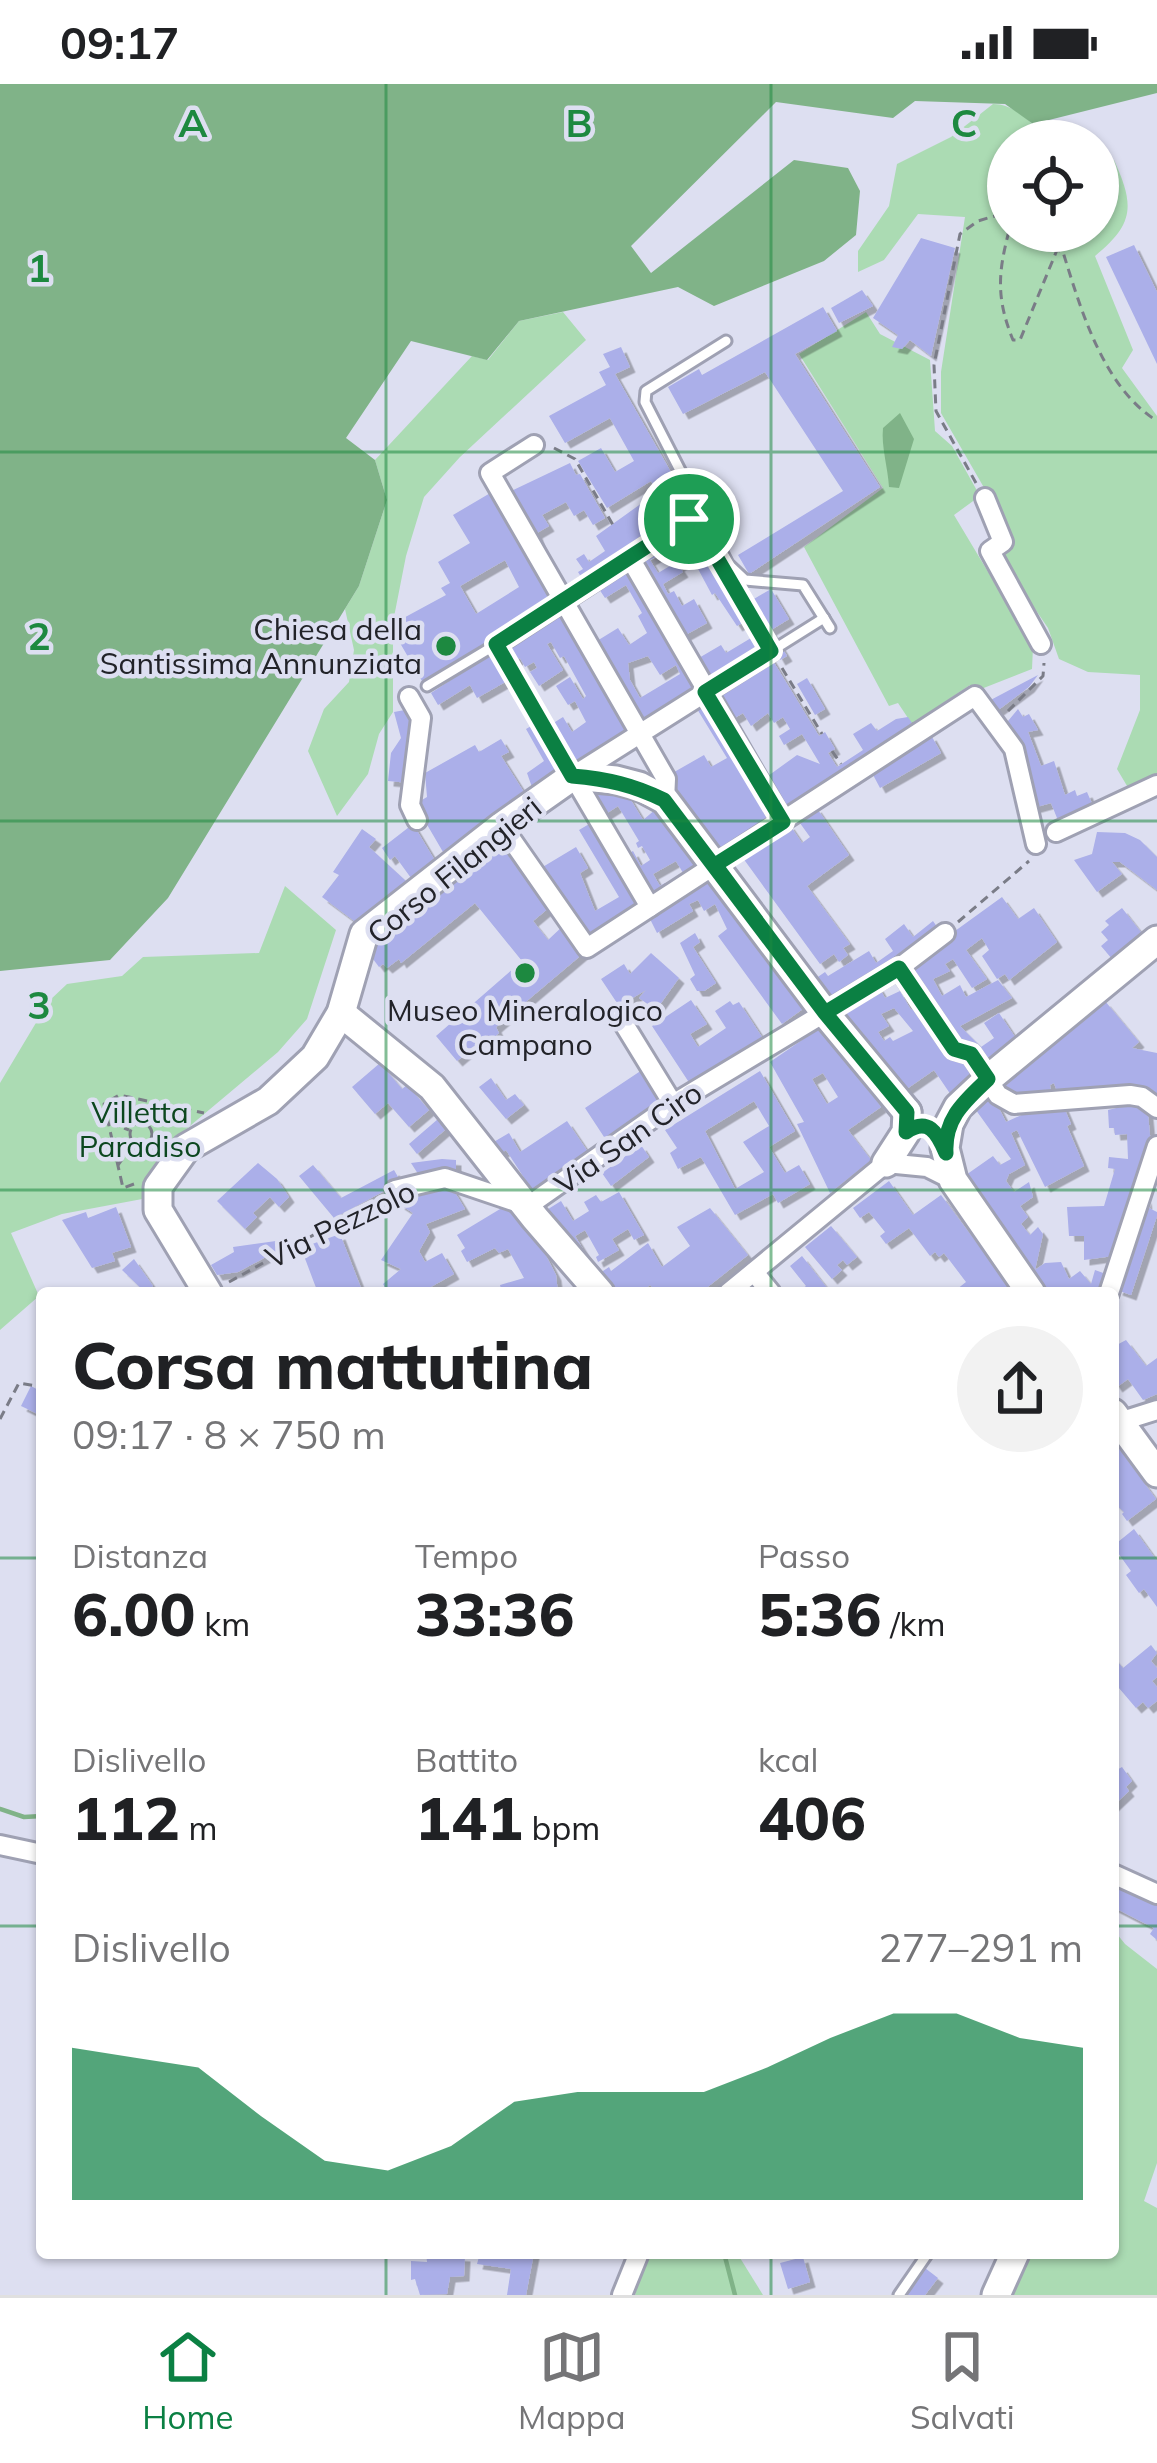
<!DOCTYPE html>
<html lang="it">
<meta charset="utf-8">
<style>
:root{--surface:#fff;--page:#f2f2f2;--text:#202124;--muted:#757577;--line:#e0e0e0;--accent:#0b8043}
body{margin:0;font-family:Mulish,sans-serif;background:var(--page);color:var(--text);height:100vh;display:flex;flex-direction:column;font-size:45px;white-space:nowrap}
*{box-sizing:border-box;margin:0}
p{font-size:39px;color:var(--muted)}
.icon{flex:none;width:66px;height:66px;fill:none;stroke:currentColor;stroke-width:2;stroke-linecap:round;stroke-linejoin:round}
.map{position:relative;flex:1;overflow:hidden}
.sheet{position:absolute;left:36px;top:1203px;width:1083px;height:972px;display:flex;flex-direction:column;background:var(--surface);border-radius:12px;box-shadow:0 3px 9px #0004}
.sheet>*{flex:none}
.buttons{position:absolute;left:987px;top:36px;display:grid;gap:24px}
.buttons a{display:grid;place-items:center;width:132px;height:132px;border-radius:50%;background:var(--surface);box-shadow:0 3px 9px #0004;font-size:60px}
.pin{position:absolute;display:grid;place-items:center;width:102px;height:102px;color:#fff;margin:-51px;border:6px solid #fff;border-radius:50%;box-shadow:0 3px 12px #0007}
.round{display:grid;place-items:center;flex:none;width:126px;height:126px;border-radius:63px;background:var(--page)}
.overview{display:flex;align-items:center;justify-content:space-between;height:204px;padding:0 36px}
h1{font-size:66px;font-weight:800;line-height:90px}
.figures{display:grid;grid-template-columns:repeat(3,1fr);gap:18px;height:204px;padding:12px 36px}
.figures div{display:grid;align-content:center}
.figures b{font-size:60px;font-weight:800}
.figures small{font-size:33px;font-weight:400}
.figures p{font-size:33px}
.chart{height:336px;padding:24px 36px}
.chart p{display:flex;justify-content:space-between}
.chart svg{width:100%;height:216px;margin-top:12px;fill:var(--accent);opacity:.7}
.status{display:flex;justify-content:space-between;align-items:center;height:84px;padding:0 60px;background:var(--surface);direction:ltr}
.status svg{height:33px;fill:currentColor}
.menu{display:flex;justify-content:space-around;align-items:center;height:168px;border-top:3px solid var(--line);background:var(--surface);font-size:33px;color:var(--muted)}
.menu a{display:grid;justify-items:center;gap:6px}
.menu .on{color:var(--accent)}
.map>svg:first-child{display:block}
.green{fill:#abdbb3}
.water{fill:#80b388}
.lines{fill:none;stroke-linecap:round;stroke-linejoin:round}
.stream{stroke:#80b388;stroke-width:4.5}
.building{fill:#abafe9;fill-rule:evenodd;filter:url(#shadow)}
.lane-casing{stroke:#9fa1b3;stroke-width:15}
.street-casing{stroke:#9fa1b3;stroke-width:24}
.secondary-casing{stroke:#9fa1b3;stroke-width:33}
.path{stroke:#7a7c87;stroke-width:3;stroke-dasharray:9 6;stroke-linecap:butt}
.lane{stroke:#fff;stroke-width:9}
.street{stroke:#fff;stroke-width:18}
.secondary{stroke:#fff;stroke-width:27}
.route-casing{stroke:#fff;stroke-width:24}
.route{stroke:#0b8043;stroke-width:15}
.grid{fill:none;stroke:#1d8940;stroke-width:3;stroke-opacity:0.55}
.poi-dot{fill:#1d8940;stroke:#dddff1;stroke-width:4.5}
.labels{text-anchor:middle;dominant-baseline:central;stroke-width:9;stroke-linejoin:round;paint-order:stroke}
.poi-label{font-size:30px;fill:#222329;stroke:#dddff1;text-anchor:end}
.street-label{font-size:30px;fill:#222329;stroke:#dddff1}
.park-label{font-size:30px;fill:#0c471f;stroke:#dddff1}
.grid-label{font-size:39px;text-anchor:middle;font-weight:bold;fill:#1d8940;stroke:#dddff1;stroke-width:9;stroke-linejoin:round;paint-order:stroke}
</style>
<div class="status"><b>09:17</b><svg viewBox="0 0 49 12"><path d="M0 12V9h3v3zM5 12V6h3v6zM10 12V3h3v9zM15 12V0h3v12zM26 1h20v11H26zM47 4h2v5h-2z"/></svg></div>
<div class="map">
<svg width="1157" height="2211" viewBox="0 0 1157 2211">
<defs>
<filter id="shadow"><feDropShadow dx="5.5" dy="5.5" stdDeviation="0" flood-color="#0004"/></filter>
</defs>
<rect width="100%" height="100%" fill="#dddff1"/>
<!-- green -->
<g class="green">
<path d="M993,20C1016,20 1034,41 1048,57H1008V147H1098V81L1114,76C1135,122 1134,140 1095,172L1133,266L1122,284L1157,332V691L1133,712L1117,685L1140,626V591L1088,588L1059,575L1048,544L997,469L994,421L941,329V288L965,133L918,130L884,176L858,188V167L889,122L897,80L951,53Z"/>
<polygon points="563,228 586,256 460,373 424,413 406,472 393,538 393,628 379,650 368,690 337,732 308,667 324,625 349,598 354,566 345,525 359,502 387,416 375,376 472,272 488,276 519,237"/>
<polygon points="866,228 880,250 930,276 935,347 952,362 980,412 954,431 1033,563 1032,585 976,607 970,601 912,640 898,619 889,622 804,463 883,404 799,270"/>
<polygon points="285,802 336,846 307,935 278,968 172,1057 154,1094 153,1113 62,1130 11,1149 39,1212 0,1246 0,999 49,917 67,900 122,892 143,873 259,869"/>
<polygon points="1113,1845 1125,1860 1157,1885 1157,2079 1144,2117 1157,2124 1157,2211 1011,2211 1015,2203 1008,2199 1024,2169 1113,2169"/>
<polygon points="646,2169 737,2169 763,2211 635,2211"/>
</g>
<!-- water -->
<g class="water">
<polygon points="0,0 1157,0 1157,9 1033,40 1005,20 915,17 893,34 776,18 631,162 651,189 794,76 848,84 860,107 856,151 824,177 714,222 678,203 519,237 487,276 411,257 346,354 375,376 387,416 359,502 168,814 110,876 0,887"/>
<path d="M900,329L914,355L899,404L889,403C888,384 881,362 883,344Z"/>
</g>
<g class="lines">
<!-- stream -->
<g class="stream">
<polyline points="0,1725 24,1733 42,1732"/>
<polyline points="724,2169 735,2211"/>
</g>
</g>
<!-- building -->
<g class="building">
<polygon points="921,154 955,164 931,272 910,256 902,265 892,263 898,251 873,234"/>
<polygon points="1134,161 1157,208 1157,280 1106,173"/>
<polygon points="862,206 873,222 839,239 831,224"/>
<polygon points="823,223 837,247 795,270 880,403 749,490 738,471 843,407 765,288 683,330 668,303 699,285 702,291"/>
<polygon points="621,263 630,283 615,290 672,390 703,436 696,440 689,431 676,439 651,397 607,424 578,377 601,364 615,388 634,377 610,334 565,359 549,332 606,301 599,288 610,283 603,270"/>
<polygon points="570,379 576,391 580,390 605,434 593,441 584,426 574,432 566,418 542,431 549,442 537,449 541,461 507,409"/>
<path d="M492,408L557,517L422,597L400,559L408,554L398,537L446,511L441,504L450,499L438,478L470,459L453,431ZM505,476L519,503L476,530L460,502Z"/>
<polygon points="642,419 659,448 583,496 578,488 583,485 576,475 584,470 589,478 605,467 596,452"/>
<polygon points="695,444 766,562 705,600 692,578 721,561 726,569 751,554 742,539 737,542 715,509 712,511 690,470 685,473 675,454"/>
<polygon points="657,464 661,470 650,476 658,489 680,476 682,480 679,482 683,488 663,500 668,510 674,507 682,522 694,515 707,539 680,554 634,477"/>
<path d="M630,481L702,604L641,643L592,560L618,544L629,561L647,549L638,532L642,529L626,501L605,514L597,502ZM648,572L660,591L676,581L680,590L640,614L630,596L628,579Z"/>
<polygon points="771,505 789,535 771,546 787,572 780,576 747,519"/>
<polygon points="562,525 633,649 572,685 547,643 563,633 572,648 586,638 575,617 568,621 556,602 570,593 583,615 586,612 564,572 560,574 551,558 547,560 563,586 539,602 530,588 537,584 534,578 525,583 520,574 513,578 504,562"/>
<polygon points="495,567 512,594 477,614 470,601 438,621 431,609"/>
<polygon points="770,572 819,652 825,648 835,665 828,669 837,683 863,666 853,650 871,639 877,647 896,635 908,633 918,648 783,732 761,697 797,671 820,680 802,650 784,661 779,652 790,645 783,633 774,639 768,629 777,622 751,642 743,629 728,638 710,609"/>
<polygon points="1038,591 1029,603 993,630 985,619"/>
<polygon points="807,594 825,625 815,631 797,600"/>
<polygon points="706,613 780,737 718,774 669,691 704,671 711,683 727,674 694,620"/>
<polygon points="410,625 419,634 410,699 388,697 391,669 401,654 394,628"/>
<polygon points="1018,625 1023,633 1029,630 1038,646 1028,648 1041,682 1054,677 1065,711 1075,706 1077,712 1087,708 1096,729 1061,744 1051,719 1033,724 1003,643"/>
<polygon points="538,638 568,689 534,709 527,689 544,677 526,645"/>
<polygon points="931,651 941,669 880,704 871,687"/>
<polygon points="501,655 509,668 501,672 527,713 443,768 415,720 427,713 425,689 475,661 479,668"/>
<polygon points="585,704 640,710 629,713 643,736 656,725 701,785 686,794 676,777 653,790 660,802 665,799 669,805 651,817 624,772 633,767 641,782 650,776 642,762 638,764 636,759 639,757 618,722 601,733"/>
<polygon points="816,723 849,771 807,802 850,860 843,864 848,871 839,878 834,870 820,880 740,770 789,740 802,759 810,753 797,735"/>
<polygon points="596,736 645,821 586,859 541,784 576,763 588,784 580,789 595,827 619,813 579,746"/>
<polygon points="413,740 434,775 411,794 395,772 390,776 382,764"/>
<polygon points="362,745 376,755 369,763 406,797 357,839 322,813 339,791 333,788"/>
<polygon points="1097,748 1125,749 1140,756 1157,773 1157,806 1120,778 1112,778 1122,790 1097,808 1074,776 1092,770"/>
<polygon points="504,755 556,818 533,837 548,856 564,841 586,867 496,943 499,949 491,956 488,951 457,977 436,952 522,877 475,819 401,879 399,875 387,884 383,880 379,883 373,875 377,861"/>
<polygon points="714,789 811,919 782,940 718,852 727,845 715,820 704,827 698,816 689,820 693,827 657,849 647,829"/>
<polygon points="1002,813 1018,835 1034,824 1057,858 1009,896 1005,890 997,895 982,872 989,866 982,854 966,866 987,895 972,904 953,875 945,880 950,887 933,895 942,912 960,901 966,913 998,896 1012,914 960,942 981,963 994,954 984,939 999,929 1017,956 986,981 957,959 908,881"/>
<polygon points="1122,824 1144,852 1113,876 1101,862 1108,856 1101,848 1109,841 1105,837"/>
<polygon points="933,837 942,850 831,923 812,897 825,888 828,892 869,867 876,879 893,867 885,855 904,840 913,853"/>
<polygon points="695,849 700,858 693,863 716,899 704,907 697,907 690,895 695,891 680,859"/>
<polygon points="651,869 679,894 656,926 639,914 646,906 619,922 601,895 624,880 630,890"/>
<path d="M878,902L885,914L900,907L911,926L917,923L953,975L969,973L980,988L951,1011L934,986L898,1011L835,928ZM894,924L913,947L893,957L890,953L884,957L878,948L889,942L881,930Z"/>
<polygon points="691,916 707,940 690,950 698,963 726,944 715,927 730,917 733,921 739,918 762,953 690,1000 652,942"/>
<polygon points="1105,917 1139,958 1132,964 1157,969 1157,1011 1129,1007 1058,1010 1054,999 1050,1001 1051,1009 1005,1009 999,1002"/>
<path d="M818,945L833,955L881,1023L848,1046L871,1076L830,1109L797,1040L804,1038L770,978ZM823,989L838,1013L827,1020L812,995Z"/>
<polygon points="380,979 402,1005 407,1001 429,1026 409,1043 388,1019 375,1030 352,1003"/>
<polygon points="648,982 669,1014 606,1056 585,1024"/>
<path d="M760,987L795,1047L769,1063L785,1089L799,1081L810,1100L778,1119L773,1110L735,1131L701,1073L678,1085L670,1069L677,1064L665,1046ZM754,1017L769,1042L743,1058L764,1088L735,1105L705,1047Z"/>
<polygon points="491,994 506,1016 515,1010 524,1021 506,1035 479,1003"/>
<polygon points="991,1009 1006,1038 1037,1024 1039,1029 1062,1019 1071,1040 1067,1042 1084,1082 1045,1103 1017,1046 1011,1049 1025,1081 1009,1090 1006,1097 1014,1108 1029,1098 1033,1113 1020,1122 1028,1133 1021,1140 1030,1151 1038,1143 1043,1150 1035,1186 1045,1179 1061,1178 1069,1195 1080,1187 1091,1200 1095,1186 1106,1190 1100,1209 1047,1209 963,1093 993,1072 1000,1081 1011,1075 973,1022"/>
<polygon points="1141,1018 1148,1030 1152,1072 1113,1172 1084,1176 1084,1152 1069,1152 1067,1123 1104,1122 1115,1085 1108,1084 1109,1073 1128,1075 1127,1050 1115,1051 1114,1044 1109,1044 1108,1026"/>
<polygon points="438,1035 446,1045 417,1070 409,1060"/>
<polygon points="567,1037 588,1068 532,1106 506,1066 499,1070 492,1059 509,1049 520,1068"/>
<polygon points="641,1061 649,1073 611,1102 602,1089"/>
<polygon points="442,1075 456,1076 456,1091 420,1093 411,1079"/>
<polygon points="258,1079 277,1095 289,1113 279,1123 270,1113 253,1129 257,1133 245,1145 217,1117"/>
<polygon points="313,1081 341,1114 394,1086 401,1098 334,1134 299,1092"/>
<polygon points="448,1097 465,1125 426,1140 430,1148 419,1167 425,1178 442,1169 454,1190 420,1209 388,1209 383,1200 401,1185 381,1176 413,1129 399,1120 410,1104 421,1112"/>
<polygon points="889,1097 913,1131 941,1111 1014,1209 952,1209 966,1198 944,1169 939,1173 935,1168 930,1172 909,1144 886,1160 880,1152 885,1148 869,1128 860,1134 853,1124"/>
<polygon points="619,1108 644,1151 634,1156 628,1145 612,1155 619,1166 598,1178 596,1173 599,1171 585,1146 575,1152 586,1170 577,1175 545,1127 561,1117 573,1137 589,1127 584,1118 596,1111 601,1118"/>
<polygon points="1146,1113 1147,1123 1157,1128 1157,1132 1131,1211 1117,1206"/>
<polygon points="510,1119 542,1164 556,1191 558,1209 502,1209 500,1201 524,1194 508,1165 499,1169 495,1164 467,1178 461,1167 465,1164 457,1151"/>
<polygon points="116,1123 131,1163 112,1169 115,1177 92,1184 62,1136 86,1128 88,1134"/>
<polygon points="710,1124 748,1171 700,1209 646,1209 653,1204 650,1201 642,1207 640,1205 635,1209 632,1204 615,1209 597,1191 609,1183 611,1187 648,1159 662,1183 690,1162 677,1143"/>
<polygon points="831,1142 857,1173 847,1181 843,1176 837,1181 842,1186 832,1195 805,1163"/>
<polygon points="340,1150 363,1209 318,1209 301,1164"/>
<polygon points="276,1157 277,1167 238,1188 217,1191 211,1181 234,1168 233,1163"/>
<polygon points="802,1172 831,1209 797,1209 806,1202 790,1182"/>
<polygon points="134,1175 153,1202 146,1209 122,1186"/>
<polygon points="1126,1256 1146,1282 1157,1274 1157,1310 1143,1316 1128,1295 1117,1303 1113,1297 1113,1263"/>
<polygon points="31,1302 42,1308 42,1332 21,1322"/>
<polygon points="1117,1362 1156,1415 1127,1437 1122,1430 1124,1428 1113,1418 1113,1363"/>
<polygon points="1134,1445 1157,1477 1157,1523 1144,1505 1139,1509 1126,1491 1131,1487 1113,1462"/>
<polygon points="1151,1561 1157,1569 1151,1577 1157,1584 1157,1593 1152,1597 1157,1603 1157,1617 1148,1624 1143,1618 1136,1624 1113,1597 1113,1573 1123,1584"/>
<polygon points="1122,1683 1132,1697 1126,1703 1129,1707 1113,1722 1113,1688"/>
<polygon points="1113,1796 1157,1815 1157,1856 1150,1850 1154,1844 1113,1823"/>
<polygon points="426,2169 465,2172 464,2192 450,2193 447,2210 420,2211 415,2195 411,2196 411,2177 427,2178"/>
<polygon points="480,2169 534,2169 526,2211 507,2211 511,2185 477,2180"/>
<polygon points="803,2173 810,2198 788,2205 780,2179"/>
<polygon points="925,2184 938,2194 925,2211 906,2211"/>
</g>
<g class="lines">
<defs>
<g id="lane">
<polyline points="726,257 646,307 645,318 728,480 745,496 803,501 830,544"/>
<polyline points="699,430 714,420"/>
<polyline points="781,561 824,534"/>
<polyline points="427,602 497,560"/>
<polyline points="899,2211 928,2169"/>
</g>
<g id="street">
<polyline points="534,361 490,389 666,695 665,716"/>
<polyline points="985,414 1003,458 990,467 1041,560"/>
<polyline points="630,474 783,738"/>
<polyline points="497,560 689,435"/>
<polyline points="409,613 421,634 410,721 417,736"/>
<polyline points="502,742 587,864 975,612 1014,665 1036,760"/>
<polyline points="1056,748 1157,701"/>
<polyline points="650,823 573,692 771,567"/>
<polyline points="899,884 954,965 971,970 998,1011 1014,1020 1130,1011 1142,1013 1157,1024"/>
<polyline points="619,932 673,1020"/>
<polyline points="395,1106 445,1094 528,1122 673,1020 899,884 945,849"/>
<polyline points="754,1188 771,1209"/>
<polyline points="728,1209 886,1079 927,1083 953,1096"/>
<polyline points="1109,1209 1157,1062"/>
<polyline points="1119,1338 1157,1326"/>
<polyline points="0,1761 42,1770"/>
<polyline points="1113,1790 1157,1810"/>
<polyline points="622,2211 639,2169"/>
</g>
<g id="secondary">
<polyline points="341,929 432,1003 535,1134 600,1209"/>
<polyline points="886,1079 906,1048 907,1028"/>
<polyline points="208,1209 158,1126 158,1103 186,1064 268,1017 315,973 341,929 364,850 502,742 573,692 616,696 639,702 665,716 825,929 907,1028"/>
<polyline points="1031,1209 953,1096 945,1064 949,1040 958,1023 988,995 1157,856"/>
<polyline points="1113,1329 1157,1389"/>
<polyline points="996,2211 1015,2169"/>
</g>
</defs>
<!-- lane casing -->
<use href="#lane" class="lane-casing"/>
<!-- street casing -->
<use href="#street" class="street-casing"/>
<!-- secondary casing -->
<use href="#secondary" class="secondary-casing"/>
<!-- path -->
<g class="path">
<path d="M1009,147C998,189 996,214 1013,256H1020L1057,166L1063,168C1081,226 1103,303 1157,337"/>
<polyline points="554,364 575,375 613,441"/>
<polyline points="976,399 936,327 934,281 960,150 978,137 1008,128"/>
<polyline points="736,506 761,550"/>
<polyline points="506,577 562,673"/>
<polyline points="782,584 822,650"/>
<polyline points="1008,627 1043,592 1044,579"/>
<polyline points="832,667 841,680"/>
<polyline points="958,838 1029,777"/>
<polyline points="134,1018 137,1038"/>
<polyline points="110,1039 129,1046"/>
<polyline points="148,1039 162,1025"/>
<circle cx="141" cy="1050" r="11"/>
<polyline points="118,1081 134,1059"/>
<polyline points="134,1100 123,1104 104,1020 119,1011 204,1029"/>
<polyline points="229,1198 378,1115"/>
<polyline points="0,1335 19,1299 42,1303"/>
</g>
<!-- lane -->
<use href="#lane" class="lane"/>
<!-- street -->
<use href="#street" class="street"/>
<!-- secondary -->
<use href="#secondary" class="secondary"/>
</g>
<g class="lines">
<defs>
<path id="route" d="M689,435L496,560L572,692C608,695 633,701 664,716L825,929L907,1028L906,1048C928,1033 937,1048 946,1069C944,1034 965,1017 988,995L971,970L954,965L899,884L825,929L715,781L783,738L705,608L771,567L700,445L689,435"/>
</defs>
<!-- route casing -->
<use href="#route" class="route-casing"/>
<!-- route -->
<use href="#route" class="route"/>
</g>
<!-- grid -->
<path class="grid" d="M386,0V1209M771,0V1209M0,368H1157M0,737H1157M0,1106H1157M0,1474H42M1113,1474H1157M0,1842H42M1113,1842H1157M386,2169V2211M771,2169V2211"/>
<!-- markers -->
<g class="poi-dot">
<circle cx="446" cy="562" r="12"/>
<circle cx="525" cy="889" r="12"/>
</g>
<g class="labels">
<!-- poi labels -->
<g class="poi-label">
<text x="422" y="545">Chiesa della<tspan x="422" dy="34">Santissima Annunziata</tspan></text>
<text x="525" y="926" text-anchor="middle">Museo Mineralogico<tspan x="525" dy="34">Campano</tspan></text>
</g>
<!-- street labels -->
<g class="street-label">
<text transform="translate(454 786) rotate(-39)">Corso Filangieri</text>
<text transform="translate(628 1054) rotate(-35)">Via San Ciro</text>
<text transform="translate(340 1140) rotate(-26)">Via Pezzolo</text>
</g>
<!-- park labels -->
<g class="park-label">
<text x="140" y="1028">Villetta<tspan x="140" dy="34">Paradiso</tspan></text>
</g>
</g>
<g class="grid-label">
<text x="193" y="53">A</text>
<text x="579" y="53">B</text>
<text x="964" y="53">C</text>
<text x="39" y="198">1</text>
<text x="39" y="566">2</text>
<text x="39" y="935">3</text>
</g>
</svg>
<div class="buttons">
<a><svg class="icon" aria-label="locate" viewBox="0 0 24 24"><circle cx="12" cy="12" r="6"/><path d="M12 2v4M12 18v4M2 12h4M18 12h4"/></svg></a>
</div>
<div class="pin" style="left:689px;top:435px;background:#1e9e55"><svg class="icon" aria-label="arrive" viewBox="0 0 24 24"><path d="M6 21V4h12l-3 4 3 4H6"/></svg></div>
<section class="sheet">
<div class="overview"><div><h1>Corsa mattutina</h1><p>09:17 · 8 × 750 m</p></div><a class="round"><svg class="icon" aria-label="share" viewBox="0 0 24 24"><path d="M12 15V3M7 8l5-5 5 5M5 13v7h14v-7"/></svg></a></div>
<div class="figures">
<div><p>Distanza</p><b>6.00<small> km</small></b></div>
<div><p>Tempo</p><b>33:36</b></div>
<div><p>Passo</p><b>5:36<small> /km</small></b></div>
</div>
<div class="figures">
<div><p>Dislivello</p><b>112<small> m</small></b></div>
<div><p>Battito</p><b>141<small> bpm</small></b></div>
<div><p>kcal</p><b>406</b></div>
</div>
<div class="chart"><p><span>Dislivello</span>277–291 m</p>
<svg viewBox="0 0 160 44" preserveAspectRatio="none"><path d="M0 44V13L10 15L20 17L30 27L40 36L50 38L60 33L70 24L80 22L90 22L100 22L110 17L120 11L130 6L140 6L150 11L160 13V44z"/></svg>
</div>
</section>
</div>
<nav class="menu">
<a class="on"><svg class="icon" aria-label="home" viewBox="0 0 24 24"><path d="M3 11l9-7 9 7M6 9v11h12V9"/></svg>Home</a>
<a><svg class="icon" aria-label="map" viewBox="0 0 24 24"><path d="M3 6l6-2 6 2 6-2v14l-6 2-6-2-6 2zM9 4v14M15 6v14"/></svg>Mappa</a>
<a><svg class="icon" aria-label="saved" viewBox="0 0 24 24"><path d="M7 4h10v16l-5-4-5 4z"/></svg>Salvati</a>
</nav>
